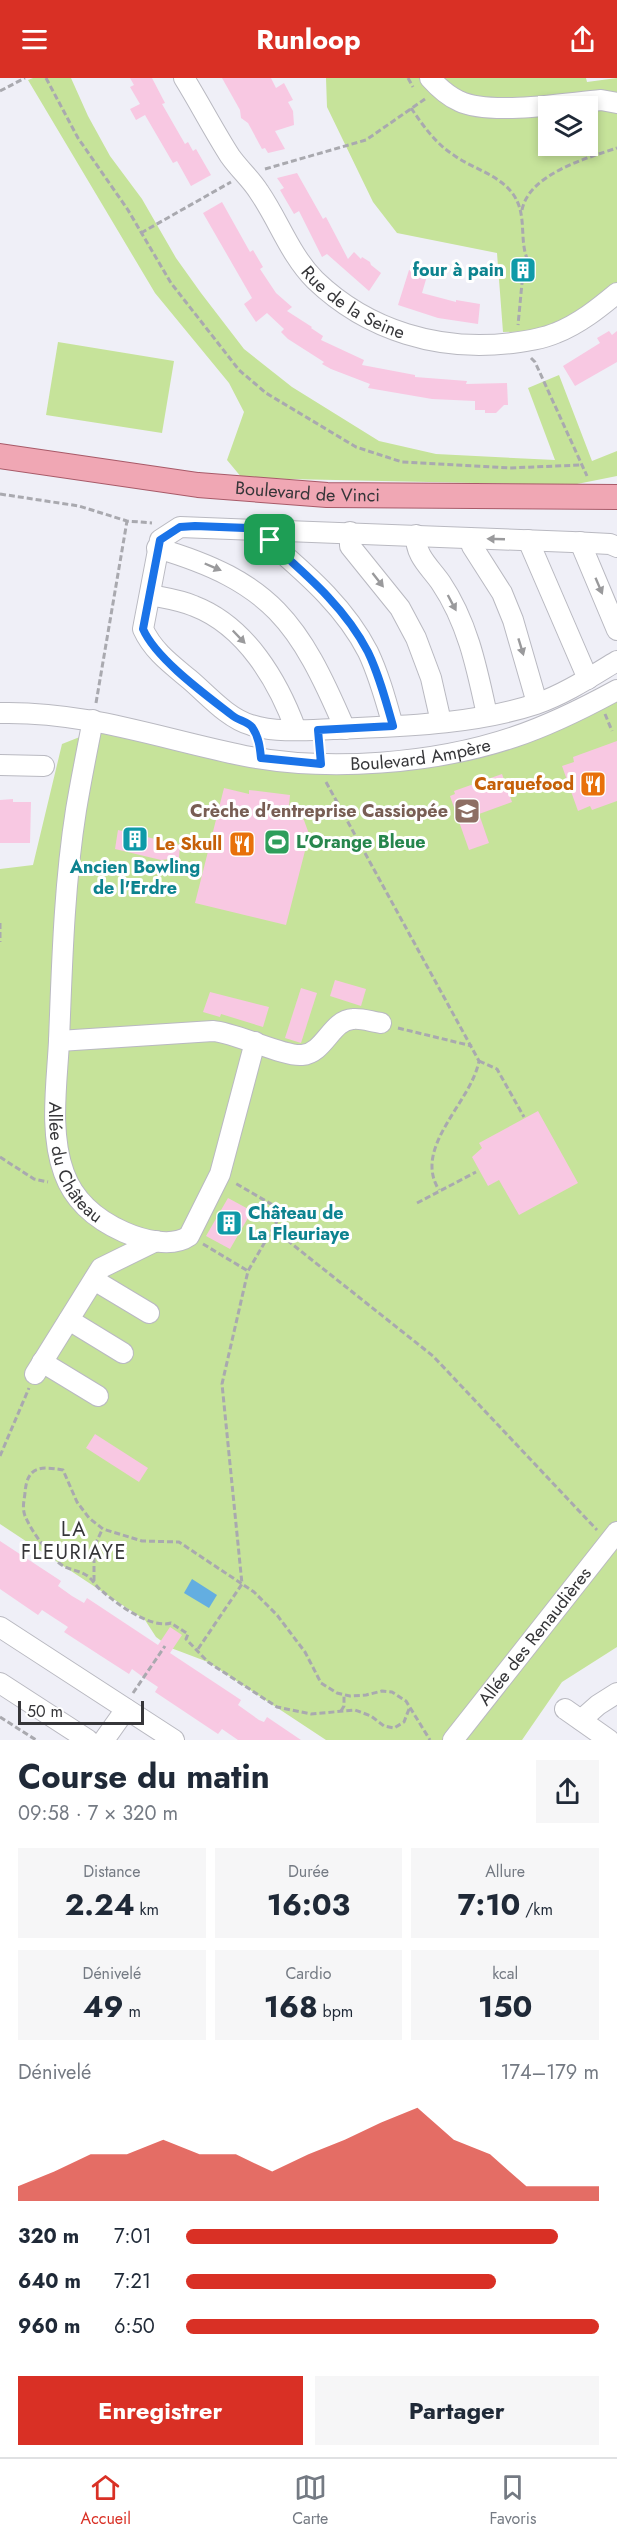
<!DOCTYPE html>
<html lang="fr">
<meta charset="utf-8">
<style>
:root{--surface:#fff;--page:#f6f6f7;--text:#1f2937;--muted:#747a83;--line:#e0e1e3;--accent:#d93025}
body{margin:0;font-family:Jost,sans-serif;background:var(--page);color:var(--text);height:100vh;display:flex;flex-direction:column;font-size:22px;white-space:nowrap}
*{box-sizing:border-box;margin:0}
p{font-size:20px;color:var(--muted)}
.icon{flex:none;width:33px;height:33px;fill:none;stroke:currentColor;stroke-width:2;stroke-linecap:round;stroke-linejoin:round}
.map{position:relative;height:1662px;overflow:hidden}
.side{display:flex;flex-direction:column;background:var(--surface);flex:1}
.side>*{flex:none}
.tools{position:absolute;left:538px;top:18px;display:grid;gap:12px}
.tools a{display:grid;place-items:center;width:60px;height:60px;border-radius:0px;background:var(--surface);box-shadow:0 3px 9px #0003;font-size:30px}
.scale{position:absolute;left:18px;bottom:15px;width:126px;box-sizing:border-box;padding-left:6px;border:3px solid #363639;border-top:0;font-size:16px;line-height:21px;white-space:nowrap;color:#363639;-webkit-text-stroke:4px #fff;paint-order:stroke}
.pin{position:absolute;display:grid;place-items:center;width:51px;height:51px;color:#fff;margin:-26px;border-radius:12px;box-shadow:0 3px 9px #0006}
.round{display:grid;place-items:center;flex:none;width:63px;height:63px;border-radius:0px;background:var(--page)}
.overview{display:flex;align-items:center;justify-content:space-between;height:102px;padding:0 18px}
h1{font-size:33px;font-weight:700;line-height:45px}
.stats{display:grid;grid-template-columns:repeat(3,1fr);gap:9px;height:102px;padding:6px 18px}
.stats div{display:grid;align-content:center;border-radius:0px;background:var(--page);text-align:center}
.stats b{font-size:30px;font-weight:700}
.stats small{font-size:16px;font-weight:400}
.stats p{font-size:16px}
.chart{height:168px;padding:12px 18px}
.chart p{display:flex;justify-content:space-between}
.chart svg{width:100%;height:108px;margin-top:6px;fill:var(--accent);opacity:.7}
.cta{display:flex;gap:12px;margin-top:auto;padding:12px 18px}
.cta a{flex:1;height:69px;border-radius:0px;background:var(--accent);color:#fff;font-size:24px;font-weight:700;line-height:69px;text-align:center}
.cta a+a{background:var(--page);color:var(--text)}
ul{padding:0 18px;list-style:none;font-size:20px}
li{display:grid;grid-template-columns:96px 72px 1fr;align-items:center;height:45px}
li i{height:15px;border-radius:8px;background:var(--accent)}
header{display:flex;justify-content:space-between;align-items:center;height:78px;padding:0 18px;background:var(--accent);color:#fff;font-size:27px;font-weight:700}
.tab-bar{display:flex;justify-content:space-around;align-items:center;height:84px;border-top:2px solid var(--line);background:var(--surface);font-size:16px;color:var(--muted)}
.tab-bar a{display:grid;justify-items:center;gap:3px}
.tab-bar .current{color:var(--accent)}
.map>svg:first-child{display:block}
.green{fill:#c6e39a;fill-rule:evenodd}
.water{fill:#63aee1}
.building{fill:#f8c8e2}
.lines{fill:none;stroke-linecap:round;stroke-linejoin:round}
.minor-casing{stroke:#b9b9c1;stroke-width:22}
.major-casing{stroke:#a85a68;stroke-width:26}
.path{stroke:#a9a9af;stroke-width:3;stroke-dasharray:6 3;stroke-linecap:butt}
.minor{stroke:#fff;stroke-width:20}
.major{stroke:#f0a7b4;stroke-width:24}
.oneway{fill:#9a9a9c}
.route-casing{stroke:#fff;stroke-width:12}
.route{stroke:#1a73e8;stroke-width:8}
.labels{text-anchor:middle;dominant-baseline:central;stroke-width:6;stroke-linejoin:round;paint-order:stroke}
.culture-label{font-size:18px;font-weight:bold;fill:#0d838f;stroke:#fff;text-anchor:end}
.street-label{font-size:18px;fill:#363639;stroke:#fff}
.food-label{font-size:18px;font-weight:bold;fill:#c56008;stroke:#fff;text-anchor:end}
.education-label{font-size:18px;font-weight:bold;fill:#785e54;stroke:#fff;text-anchor:end}
.leisure-label{font-size:18px;font-weight:bold;fill:#27864d;stroke:#fff;text-anchor:start}
.neighbourhood-label{font-size:20px;letter-spacing:1.5px;fill:#363639;stroke:#fff}
</style>
<header><svg class="icon" aria-label="menu" viewBox="0 0 24 24"><path d="M4 6h16M4 12h16M4 18h16"/></svg>Runloop<svg class="icon" aria-label="share" viewBox="0 0 24 24"><path d="M12 15V3M7 8l5-5 5 5M5 13v7h14v-7"/></svg></header>
<div class="map">
<svg width="617" height="1662" viewBox="0 0 617 1662">
<rect width="100%" height="100%" fill="#efeff7"/>
<!-- green -->
<g class="green">
<polygon points="33,0 71,0 88,38 110,78 142,121 176,180 201,215 244,271 292,309 379,363 436,376 555,382 528,310 559,297 592,383 617,373 617,398 572,407 242,400 227,382 244,334 229,305 155,215 28,2"/>
<path d="M326,0H586L587,4L617,0V208L549,253L503,254L497,175L397,155L373,124L327,29ZM549,28H588V68H549Z"/>
<polygon points="58,264 174,283 162,355 46,337"/>
<polygon points="617,620 617,1569 562,1604 522,1662 326,1662 208,1584 171,1570 156,1559 145,1542 0,1446 0,791 33,787 62,666 100,651 362,692 526,665"/>
</g>
<!-- water -->
<polygon class="water" points="192,1501 217,1517 209,1530 184,1515"/>
<!-- building -->
<g class="building">
<polygon points="130,0 152,0 165,25 162,26 185,66 188,64 193,73 196,71 211,97 191,108 177,83 173,85 145,37 136,42 130,31 140,26 130,9 134,7"/>
<polygon points="222,0 271,0 276,10 284,5 293,22 288,24 293,33 294,47 275,53 285,71 268,75 265,70 262,71 248,45 241,40 240,32"/>
<polygon points="297,95 323,141 326,139 348,181 354,174 361,181 362,179 370,184 371,187 381,195 369,213 327,176 322,179 299,133 294,136 280,112 284,110 277,100"/>
<polygon points="222,124 250,174 253,172 263,189 260,191 276,215 292,229 287,233 312,249 311,250 323,258 321,262 364,282 362,287 415,297 415,299 467,303 466,306 507,305 508,327 504,327 496,335 485,335 485,332 475,332 475,323 432,321 368,310 370,306 331,291 322,286 324,284 288,261 281,254 284,251 267,235 256,244 244,226 252,220 203,135"/>
<polygon points="409,192 427,198 422,215 456,224 456,222 480,226 478,246 438,240 398,227"/>
<polygon points="609,253 612,257 617,253 617,284 575,308 563,288 600,265 597,260"/>
<polygon points="617,663 617,723 592,732 590,728 578,733 562,688 574,684 573,679"/>
<polygon points="502,696 512,724 479,736 489,765 469,772 450,718 455,716 454,713"/>
<polygon points="224,710 249,716 249,712 290,717 288,739 301,734 313,767 306,769 286,847 195,825"/>
<polygon points="13,721 13,724 31,724 30,765 0,765 0,722"/>
<polygon points="118,752 180,767 179,780 161,782 115,771"/>
<polygon points="335,902 366,911 361,928 330,918"/>
<polygon points="301,910 317,915 301,965 285,960"/>
<polygon points="210,914 269,929 263,949 221,936 220,939 203,934"/>
<polygon points="538,1033 578,1105 519,1137 499,1102 488,1108 472,1079 482,1070 479,1065"/>
<polygon points="228,1120 252,1133 230,1171 206,1158"/>
<polygon points="95,1356 148,1390 139,1404 86,1370"/>
<polygon points="0,1463 61,1503 58,1508 72,1518 84,1525 87,1520 158,1567 170,1549 182,1557 170,1575 241,1622 238,1627 259,1642 264,1644 267,1639 301,1662 238,1662 222,1651 218,1656 155,1614 158,1609 143,1599 132,1591 129,1596 101,1578 64,1554 68,1549 42,1532 38,1537 0,1511"/>
</g>
<g class="lines">
<defs>
<g id="minor">
<path id="s1" d="M184,0C200,26 214,53 230,78C239,91 251,101 259,114C279,143 290,177 315,202C368,253 440,274 512,265C527,263 542,261 556,255C579,246 599,230 617,215"/>
<path d="M430,0C438,9 448,18 459,23C490,38 565,25 601,22L617,25"/>
<path d="M272,451L270,463L274,468C310,499 346,531 368,574C379,597 386,623 393,648"/>
<polyline points="350,454 350,468 400,530 416,560 431,600 441,644"/>
<path d="M416,457C415,478 430,489 441,505C468,545 477,591 487,637"/>
<polyline points="469,460 472,468 502,515 513,542 537,625"/>
<polyline points="528,462 588,601"/>
<polyline points="580,464 617,552"/>
<path d="M617,469L610,466L572,464L180,449L160,462L143,551C153,573 171,586 189,601C207,616 227,640 251,647C274,655 308,652 333,651C400,648 472,647 536,626C565,616 592,598 617,583"/>
<path d="M157,470C272,504 299,544 345,651"/>
<path d="M150,517C165,520 180,522 194,528C246,548 278,603 296,652"/>
<path id="s2" d="M0,635C87,633 161,661 245,678C328,694 434,686 514,659C550,647 584,630 617,612"/>
<path id="s3" d="M93,642C87,672 81,702 76,732C64,808 62,886 59,963C57,1005 49,1054 64,1095C74,1123 97,1142 124,1154C142,1162 172,1170 189,1158L220,1096L255,964"/>
<polyline points="0,687 44,688"/>
<path d="M59,963L213,953C237,955 284,979 302,977C325,975 331,942 353,941C362,940 372,944 381,945"/>
<polyline points="94,1202 149,1235"/>
<polyline points="69,1242 123,1275"/>
<polyline points="42,1284 98,1318"/>
<polyline points="35,1296 101,1190 156,1163"/>
<polyline points="0,1549 174,1662"/>
<polyline points="0,1605 88,1662"/>
<polyline points="565,1631 609,1662"/>
<polyline points="581,1642 598,1627 617,1615"/>
<polyline points="104,1662 126,1631"/>
<path id="s4" d="M453,1662L617,1454"/>
</g>
<g id="major">
<path id="s5" d="M0,378L198,407L327,417L617,419"/>
</g>
</defs>
<!-- minor casing -->
<use href="#minor" class="minor-casing"/>
<!-- major casing -->
<use href="#major" class="major-casing"/>
<!-- path -->
<g class="path">
<polyline points="46,0 78,60 128,132 171,205 239,292 266,315 356,369 402,384 510,390 582,387"/>
<polyline points="408,0 413,9"/>
<polyline points="0,13 25,0"/>
<path d="M411,30C424,49 436,66 455,78C474,91 499,97 513,116C529,139 517,164 530,187L522,205L518,247"/>
<polyline points="265,91 366,62 425,21"/>
<path d="M522,132C529,96 587,80 617,70"/>
<polyline points="141,155 231,104"/>
<polyline points="531,280 535,284 587,398"/>
<polyline points="0,416 79,428 127,443 152,445"/>
<polyline points="96,625 127,443"/>
<polyline points="605,636 612,653"/>
<path d="M326,704L479,983C471,1025 412,1069 439,1112"/>
<polyline points="0,845 0,864"/>
<polyline points="398,950 472,968"/>
<polyline points="479,983 497,991 524,1039"/>
<polyline points="0,1079 34,1101 48,1104"/>
<polyline points="417,1125 476,1094"/>
<polyline points="273,1151 433,1278 597,1452"/>
<polyline points="203,1166 248,1193"/>
<polyline points="0,1378 29,1310"/>
<polyline points="94,1503 94,1469 102,1452"/>
<polyline points="198,1571 242,1506 222,1306 248,1193 283,1133 235,1105"/>
<polyline points="133,1615 165,1568"/>
<path d="M409,1631L404,1644L394,1650L384,1648L371,1638L355,1632L311,1636L277,1629L208,1584L186,1561L188,1556L171,1545C151,1551 117,1526 102,1513C96,1509 92,1500 86,1497C76,1491 65,1492 57,1483C45,1471 32,1454 25,1438C22,1429 24,1424 25,1415C27,1388 40,1388 63,1392L77,1424L89,1440L103,1451L142,1463L179,1464L254,1514L277,1537L305,1574L321,1605L337,1615L350,1618L366,1617L382,1613L392,1614L406,1623L430,1662"/>
<polyline points="341,1633 344,1628 344,1616"/>
<polyline points="0,1639 36,1662"/>
</g>
<!-- minor -->
<use href="#minor" class="minor"/>
<!-- major -->
<use href="#major" class="major"/>
</g>
<!-- one-way arrows -->
<defs><path id="oneway-solid" d="M-6-.8H1V-3.2L6.5 0L1 3.2V.8H-6Z" transform="scale(1.5)"/></defs>
<g class="oneway">
<use href="#oneway-solid" transform="translate(496 461) rotate(-178)"/>
<use href="#oneway-solid" transform="translate(213 489) rotate(23)"/>
<use href="#oneway-solid" transform="translate(378 502) rotate(52)"/>
<use href="#oneway-solid" transform="translate(599 508) rotate(67)"/>
<use href="#oneway-solid" transform="translate(452 525) rotate(62)"/>
<use href="#oneway-solid" transform="translate(239 559) rotate(46)"/>
<use href="#oneway-solid" transform="translate(521 569) rotate(73)"/>
</g>
<g class="lines">
<defs>
<path id="route" d="M195,448L272,451L270,462L274,468C310,500 346,531 368,574C379,597 386,623 393,648L318,652L321,686L261,680C260,670 259,659 252,649C248,644 238,642 233,638C206,617 156,581 143,551L160,462L180,449Z"/>
</defs>
<!-- route casing -->
<use href="#route" class="route-casing"/>
<!-- route -->
<use href="#route" class="route"/>
</g>
<!-- icons -->
<defs>
<symbol id="building-square" viewBox="-11 -11 22 22"><rect x="-9" y="-9" width="18" height="18" rx="4" fill="#0f9aa8" stroke="#fff"/><path d="M-4-6H4V6H1V3H-1V6H-4ZM-2.5-4.3h1.7v1.8h-1.7ZM.8-4.3h1.7v1.8H.8ZM-2.5-1h1.7V.8h-1.7ZM.8-1h1.7V.8H.8Z" fill="#fff"/></symbol>
<symbol id="restaurant-square" viewBox="-11 -11 22 22"><rect x="-9" y="-9" width="18" height="18" rx="4" fill="#e8710a" stroke="#fff"/><path d="M-5-6h1v4h1v-4h1v4h1v-4h1v5L-1.5 .5V6h-2V.5L-5-1ZM5-6V6H3V1.5H1.5Q1.5-4 5-6Z" fill="#fff"/></symbol>
<symbol id="school-square" viewBox="-11 -11 22 22"><rect x="-9" y="-9" width="18" height="18" rx="4" fill="#8d6e63" stroke="#fff"/><path d="M0-5L7-2L0 1L-7-2ZM-4 1L0 2.5L4 1V4Q0 6-4 4Z" fill="#fff"/></symbol>
<symbol id="stadium-square" viewBox="-11 -11 22 22"><rect x="-9" y="-9" width="18" height="18" rx="4" fill="#2e9e5b" stroke="#fff"/><path d="M0-5a6.5 5 0 1 0 0 10a6.5 5 0 1 0 0-10ZM-3.5-1.8h7v3.6h-7Z" fill="#fff"/></symbol>
</defs>
<g fill-rule="evenodd">
<use href="#building-square" x="508" y="177" width="30" height="30"/>
<use href="#restaurant-square" x="578" y="691" width="30" height="30"/>
<use href="#school-square" x="452" y="718" width="30" height="30"/>
<use href="#building-square" x="120" y="746" width="30" height="30"/>
<use href="#stadium-square" x="262" y="749" width="30" height="30"/>
<use href="#restaurant-square" x="227" y="751" width="30" height="30"/>
<use href="#building-square" x="214" y="1130" width="30" height="30"/>
</g>
<g class="labels">
<!-- culture labels -->
<g class="culture-label">
<text x="504" y="192">four à pain</text>
<text x="135" y="789" text-anchor="middle">Ancien Bowling<tspan x="135" dy="21">de l'Erdre</tspan></text>
<text x="248" y="1135" text-anchor="start">Château de<tspan x="248" dy="21">La Fleuriaye</tspan></text>
</g>
<!-- street labels -->
<g class="street-label">
<text stroke="none"><textPath href="#s1" startOffset="286">Rue de la Seine</textPath></text>
<text stroke="none"><textPath href="#s5" startOffset="310">Boulevard de Vinci</textPath></text>
<text stroke="none"><textPath href="#s2" startOffset="426">Boulevard Ampère</textPath></text>
<text stroke="none"><textPath href="#s3" startOffset="450">Allée du Château</textPath></text>
<text stroke="none"><textPath href="#s4" startOffset="132">Allée des Renaudières</textPath></text>
</g>
<!-- food labels -->
<g class="food-label">
<text x="574" y="706">Carquefood</text>
<text x="222" y="766">Le Skull</text>
</g>
<!-- education labels -->
<g class="education-label">
<text x="448" y="733">Crèche d'entreprise Cassiopée</text>
</g>
<!-- leisure labels -->
<g class="leisure-label">
<text x="296" y="764">L'Orange Bleue</text>
</g>
<!-- neighbourhood labels -->
<g class="neighbourhood-label">
<text x="74" y="1451">LA<tspan x="74" dy="23">FLEURIAYE</tspan></text>
</g>
</g>
</svg>
<div class="tools">
<a><svg class="icon" aria-label="layers" viewBox="0 0 24 24"><path d="M12 4l9 5-9 5-9-5zM3 14l9 5 9-5"/></svg></a>
</div>
<div class="scale">50 m</div>
<div class="pin" style="left:270px;top:462px;background:#1e9e55"><svg class="icon" aria-label="arrive" viewBox="0 0 24 24"><path d="M6 21V4h12l-3 4 3 4H6"/></svg></div>
</div>
<section class="side">
<div class="overview"><div><h1>Course du matin</h1><p>09:58 · 7 × 320 m</p></div><a class="round"><svg class="icon" aria-label="share" viewBox="0 0 24 24"><path d="M12 15V3M7 8l5-5 5 5M5 13v7h14v-7"/></svg></a></div>
<div class="stats">
<div><p>Distance</p><b>2.24<small> km</small></b></div>
<div><p>Durée</p><b>16:03</b></div>
<div><p>Allure</p><b>7:10<small> /km</small></b></div>
</div>
<div class="stats">
<div><p>Dénivelé</p><b>49<small> m</small></b></div>
<div><p>Cardio</p><b>168<small> bpm</small></b></div>
<div><p>kcal</p><b>150</b></div>
</div>
<div class="chart"><p><span>Dénivelé</span>174–179 m</p>
<svg viewBox="0 0 160 44" preserveAspectRatio="none"><path d="M0 44V38L10 32L20 25L30 25L40 19L50 25L60 25L70 32L80 25L90 19L100 12L110 6L120 19L130 25L140 38L150 38L160 38V44z"/></svg>
</div>
<ul>
<li><b>320 m</b>7:01<i style="width:90%"></i></li>
<li><b>640 m</b>7:21<i style="width:75%"></i></li>
<li><b>960 m</b>6:50<i style="width:100%"></i></li>
</ul>
<div class="cta"><a>Enregistrer</a><a>Partager</a></div>
</section>
<nav class="tab-bar">
<a class="current"><svg class="icon" aria-label="home" viewBox="0 0 24 24"><path d="M3 11l9-7 9 7M6 9v11h12V9"/></svg>Accueil</a>
<a><svg class="icon" aria-label="map" viewBox="0 0 24 24"><path d="M3 6l6-2 6 2 6-2v14l-6 2-6-2-6 2zM9 4v14M15 6v14"/></svg>Carte</a>
<a><svg class="icon" aria-label="saved" viewBox="0 0 24 24"><path d="M7 4h10v16l-5-4-5 4z"/></svg>Favoris</a>
</nav>
